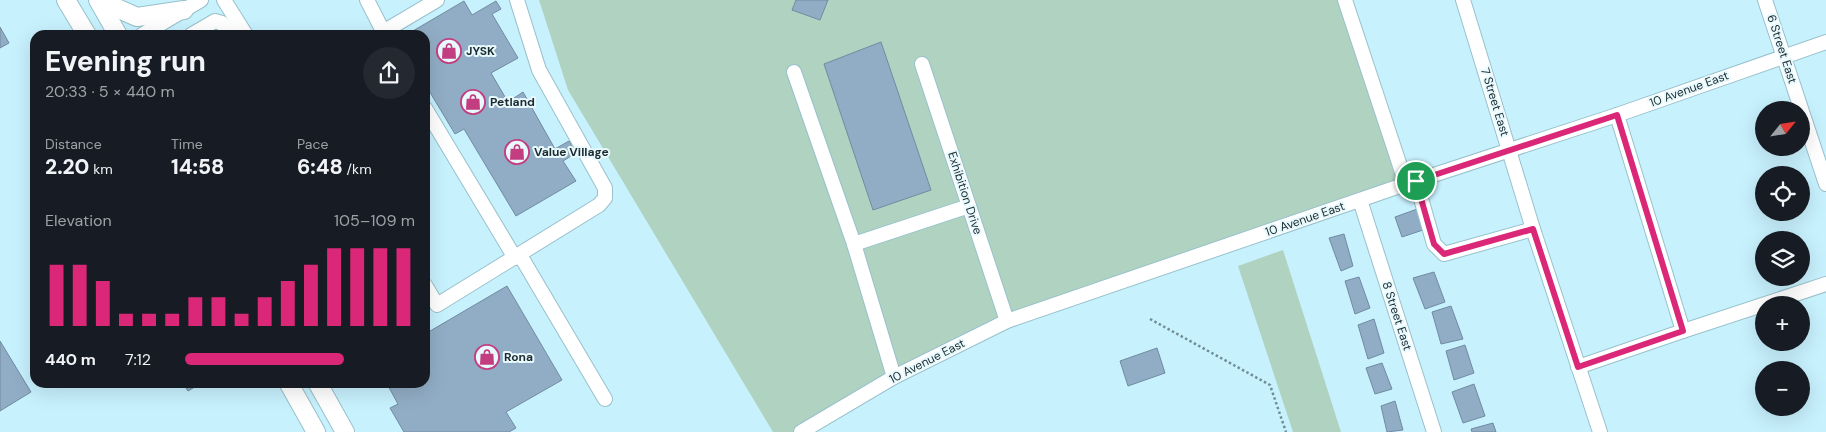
<!DOCTYPE html>
<meta charset="utf-8">
<style>
:root{--surface:#171b24;--page:#242831;--text:#f1f3f6;--muted:#9ea1a6;--accent:#db2777}
body{margin:0;font-family:"DM Sans",sans-serif;background:var(--page);color:var(--text);height:100vh;display:flex;flex-direction:column;font-size:19px;white-space:nowrap}
*{box-sizing:border-box;margin:0}
p{font-size:16px;color:var(--muted)}
.icon{flex:none;width:28px;height:28px;fill:none;stroke:currentColor;stroke-width:2;stroke-linecap:round;stroke-linejoin:round}
.map{position:relative;flex:1;overflow:hidden}
.sheet{position:absolute;left:30px;top:30px;width:400px;height:358px;display:flex;flex-direction:column;background:var(--surface);border-radius:15px;box-shadow:0 5px 20px #0002}
.sheet>*{flex:none}
.needle{width:32px;rotate:60deg}
.fabs{position:absolute;left:1755px;top:101px;display:grid;gap:10px}
.fabs a{display:grid;place-items:center;width:55px;height:55px;border-radius:50%;background:var(--surface);box-shadow:0 5px 20px #0002;font-size:25px}
.pin{position:absolute;display:grid;place-items:center;width:42px;height:42px;color:#fff;margin:-21px;border:2px solid #fff;border-radius:50%;box-shadow:0 1px 5px #0007}
.round{display:grid;place-items:center;flex:none;width:52px;height:52px;border-radius:26px;background:var(--page)}
.headline{display:flex;align-items:center;justify-content:space-between;height:85px;padding:0 15px}
h1{font-size:28px;font-weight:800;line-height:38px}
.stats{display:grid;grid-template-columns:repeat(3,1fr);gap:8px;height:85px;padding:5px 15px}
.stats div{display:grid;align-content:center}
.stats b{font-size:21px;font-weight:800}
.stats small{font-size:14px;font-weight:400}
.stats p{font-size:14px}
.chart{height:140px;padding:10px 15px}
.chart p{display:flex;justify-content:space-between}
.chart svg{width:100%;height:90px;margin-top:5px;stroke:var(--accent);stroke-width:6}
ul{padding:0 15px;list-style:none;font-size:16px}
li{display:grid;grid-template-columns:80px 60px 1fr;align-items:center;height:38px}
li i{height:12px;border-radius:6px;background:var(--accent)}
.map>svg:first-child{display:block}
.green{fill:#b0d2c0}
.building{fill:#91adc5;stroke:#708ba2}
.lines{fill:none;stroke-linecap:round;stroke-linejoin:round}
.minor-casing{stroke:#98c1cc;stroke-width:16}
.major-casing{stroke:#98c1cc;stroke-width:20}
.path{stroke:#708d95;stroke-width:2.5;stroke-dasharray:2.5 2.5;stroke-linecap:butt}
.minor{stroke:#fff;stroke-width:14}
.major{stroke:#fff;stroke-width:18}
.route-casing{stroke:#fff;stroke-width:10}
.route{stroke:#db2777;stroke-width:6}
.labels{text-anchor:middle;dominant-baseline:central;stroke-width:4;stroke-linejoin:round;paint-order:stroke}
.street-label{font-size:12px;fill:#1b2b2f;stroke:#e9fafe}
.poi-label{font-size:12px;font-weight:bold;fill:#1b2b2f;stroke:#e9fafe;text-anchor:start}
</style>
<div class="map">
<svg width="1826" height="432" viewBox="0 0 1826 432">
<rect width="100%" height="100%" fill="#c7f1fd"/>
<!-- green -->
<g class="green">
<polygon points="539,0 1349,0 1407,181 1009,316 801,432 773,432 568,90"/>
<polygon points="1283,250 1341,432 1293,432 1238,266"/>
</g>
<!-- building -->
<g class="building">
<polygon points="796,0 828,0 820,20 792,10"/>
<polygon points="464,1 472,15 496,1 501,9 492,14 518,58 491,73 508,102 523,92 555,149 569,141 576,153 563,161 576,181 516,216 464,129 455,134 428,89 425,91 425,35 406,35"/>
<polygon points="0,27 9,43 0,48"/>
<polygon points="214,28 218,35 203,35"/>
<polygon points="881,42 931,190 873,210 824,64"/>
<polygon points="1420,208 1429,228 1402,237 1395,217"/>
<polygon points="1344,234 1353,266 1341,271 1329,238"/>
<polygon points="1434,272 1445,302 1425,309 1413,278"/>
<polygon points="1359,277 1370,308 1355,314 1345,281"/>
<polygon points="507,286 562,380 506,412 516,428 509,432 404,432 390,408 398,404 386,382 425,382 425,334"/>
<polygon points="1451,306 1463,339 1441,344 1432,312"/>
<polygon points="1374,319 1384,353 1368,359 1358,325"/>
<polygon points="0,341 31,392 0,411"/>
<polygon points="1465,345 1474,373 1454,380 1446,351"/>
<polygon points="1157,348 1165,373 1128,386 1120,361"/>
<polygon points="1382,363 1392,389 1375,394 1366,368"/>
<polygon points="182,382 203,382 188,391"/>
<polygon points="1474,384 1485,416 1463,423 1452,392"/>
<polygon points="1395,401 1403,430 1387,432 1381,406"/>
<polygon points="1493,423 1496,432 1472,432 1471,429"/>
</g>
<g class="lines">
<defs>
<g id="minor">
<polyline points="224,0 246,35"/>
<polyline points="367,0 385,35"/>
<polyline points="1345,0 1406,184"/>
<polyline points="1463,0 1533,229 1600,432"/>
<polyline points="1765,0 1826,184"/>
<polyline points="383,32 437,0"/>
<polyline points="142,35 201,0"/>
<polyline points="191,35 215,21 222,23 230,35"/>
<polyline points="922,64 1007,321"/>
<polyline points="794,72 854,244 894,377"/>
<polyline points="425,108 515,258"/>
<polyline points="1617,115 1683,331"/>
<polyline points="1416,181 1434,244 1444,254 1533,229"/>
<polyline points="1360,200 1434,432"/>
<polyline points="854,244 969,206"/>
<polyline points="520,255 605,399"/>
<polyline points="425,285 437,305 599,205 605,198 605,188 539,70 517,0"/>
<polyline points="1578,367 1683,331 1826,284"/>
<polyline points="801,432 894,377 1007,321 1406,184 1617,115 1826,42"/>
</g>
<g id="major">
<polyline points="66,0 87,35"/>
<polyline points="98,0 118,35"/>
<polyline points="99,0 137,17 184,10"/>
<polyline points="288,382 316,432"/>
<polyline points="317,382 345,432"/>
</g>
</defs>
<!-- minor casing -->
<use href="#minor" class="minor-casing"/>
<!-- major casing -->
<use href="#major" class="major-casing"/>
<!-- path -->
<polyline class="path" points="1150,319 1270,385 1286,432"/>
<!-- minor -->
<use href="#minor" class="minor"/>
<!-- major -->
<use href="#major" class="major"/>
</g>
<g class="lines">
<defs>
<polygon id="route" points="1617,115 1683,331 1578,367 1533,229 1444,254 1434,244 1416,181"/>
</defs>
<!-- route casing -->
<use href="#route" class="route-casing"/>
<!-- route -->
<use href="#route" class="route"/>
</g>
<!-- icons -->
<defs>
<symbol id="shop-ring" viewBox="-11 -11 22 22"><circle r="9.5" fill="#e9fafe" stroke="#c33e80" stroke-width="1.5"/><path d="M-5-2.5h2.3a2.7 3.5 0 0 1 5.4 0H5L5.5 6h-11ZM-1.5-2.5h3a1.5 2.3 0 0 0-3 0Z" fill="#c33e80"/></symbol>
</defs>
<g fill-rule="evenodd">
<use href="#shop-ring" x="435" y="37" width="28" height="28"/>
<use href="#shop-ring" x="459" y="88" width="28" height="28"/>
<use href="#shop-ring" x="503" y="138" width="28" height="28"/>
<use href="#shop-ring" x="473" y="343" width="28" height="28"/>
</g>
<g class="labels">
<!-- street labels -->
<g class="street-label">
<text transform="translate(1782 49) rotate(72)">6 Street East</text>
<text transform="translate(1689 89) rotate(-20)">10 Avenue East</text>
<text transform="translate(1495 102) rotate(73)">7 Street East</text>
<text transform="translate(965 193) rotate(72)">Exhibition Drive</text>
<text transform="translate(1305 219) rotate(-19)">10 Avenue East</text>
<text transform="translate(1397 316) rotate(72)">8 Street East</text>
<text transform="translate(927 361) rotate(-27)">10 Avenue East</text>
</g>
<!-- poi labels -->
<g class="poi-label">
<text x="466" y="51">JYSK</text>
<text x="490" y="102">Petland</text>
<text x="534" y="152">Value Village</text>
<text x="504" y="357">Rona</text>
</g>
</g>
</svg>
<div class="fabs">
<a><svg class="needle" viewBox="-14 -14 28 28"><path d="M0-13l5 13h-10z" fill="#e53935"/><path d="M0 13l5-13h-10z" fill="#9ea1a6"/></svg></a>
<a><svg class="icon" aria-label="locate" viewBox="0 0 24 24"><circle cx="12" cy="12" r="6"/><path d="M12 2v4M12 18v4M2 12h4M18 12h4"/></svg></a>
<a><svg class="icon" aria-label="layers" viewBox="0 0 24 24"><path d="M12 4l9 5-9 5-9-5zM3 14l9 5 9-5"/></svg></a>
<a>+</a>
<a>−</a>
</div>
<div class="pin" style="left:1416px;top:181px;background:#1e9e55"><svg class="icon" aria-label="arrive" viewBox="0 0 24 24"><path d="M6 21V4h12l-3 4 3 4H6"/></svg></div>
<section class="sheet">
<div class="headline"><div><h1>Evening run</h1><p>20:33 · 5 × 440 m</p></div><a class="round"><svg class="icon" aria-label="share" viewBox="0 0 24 24"><path d="M12 15V3M7 8l5-5 5 5M5 13v7h14v-7"/></svg></a></div>
<div class="stats">
<div><p>Distance</p><b>2.20<small> km</small></b></div>
<div><p>Time</p><b>14:58</b></div>
<div><p>Pace</p><b>6:48<small> /km</small></b></div>
</div>
<div class="chart"><p><span>Elevation</span>105–109 m</p>
<svg viewBox="0 0 160 44" preserveAspectRatio="none"><path d="M5 44V14M15 44V14M25 44V22M35 44V38M45 44V38M55 44V38M65 44V30M75 44V30M85 44V38M95 44V30M105 44V22M115 44V14M125 44V6M135 44V6M145 44V6M155 44V6"/></svg>
</div>
<ul>
<li><b>440 m</b>7:12<i style="width:69%"></i></li>
</ul>
</section>
</div>
